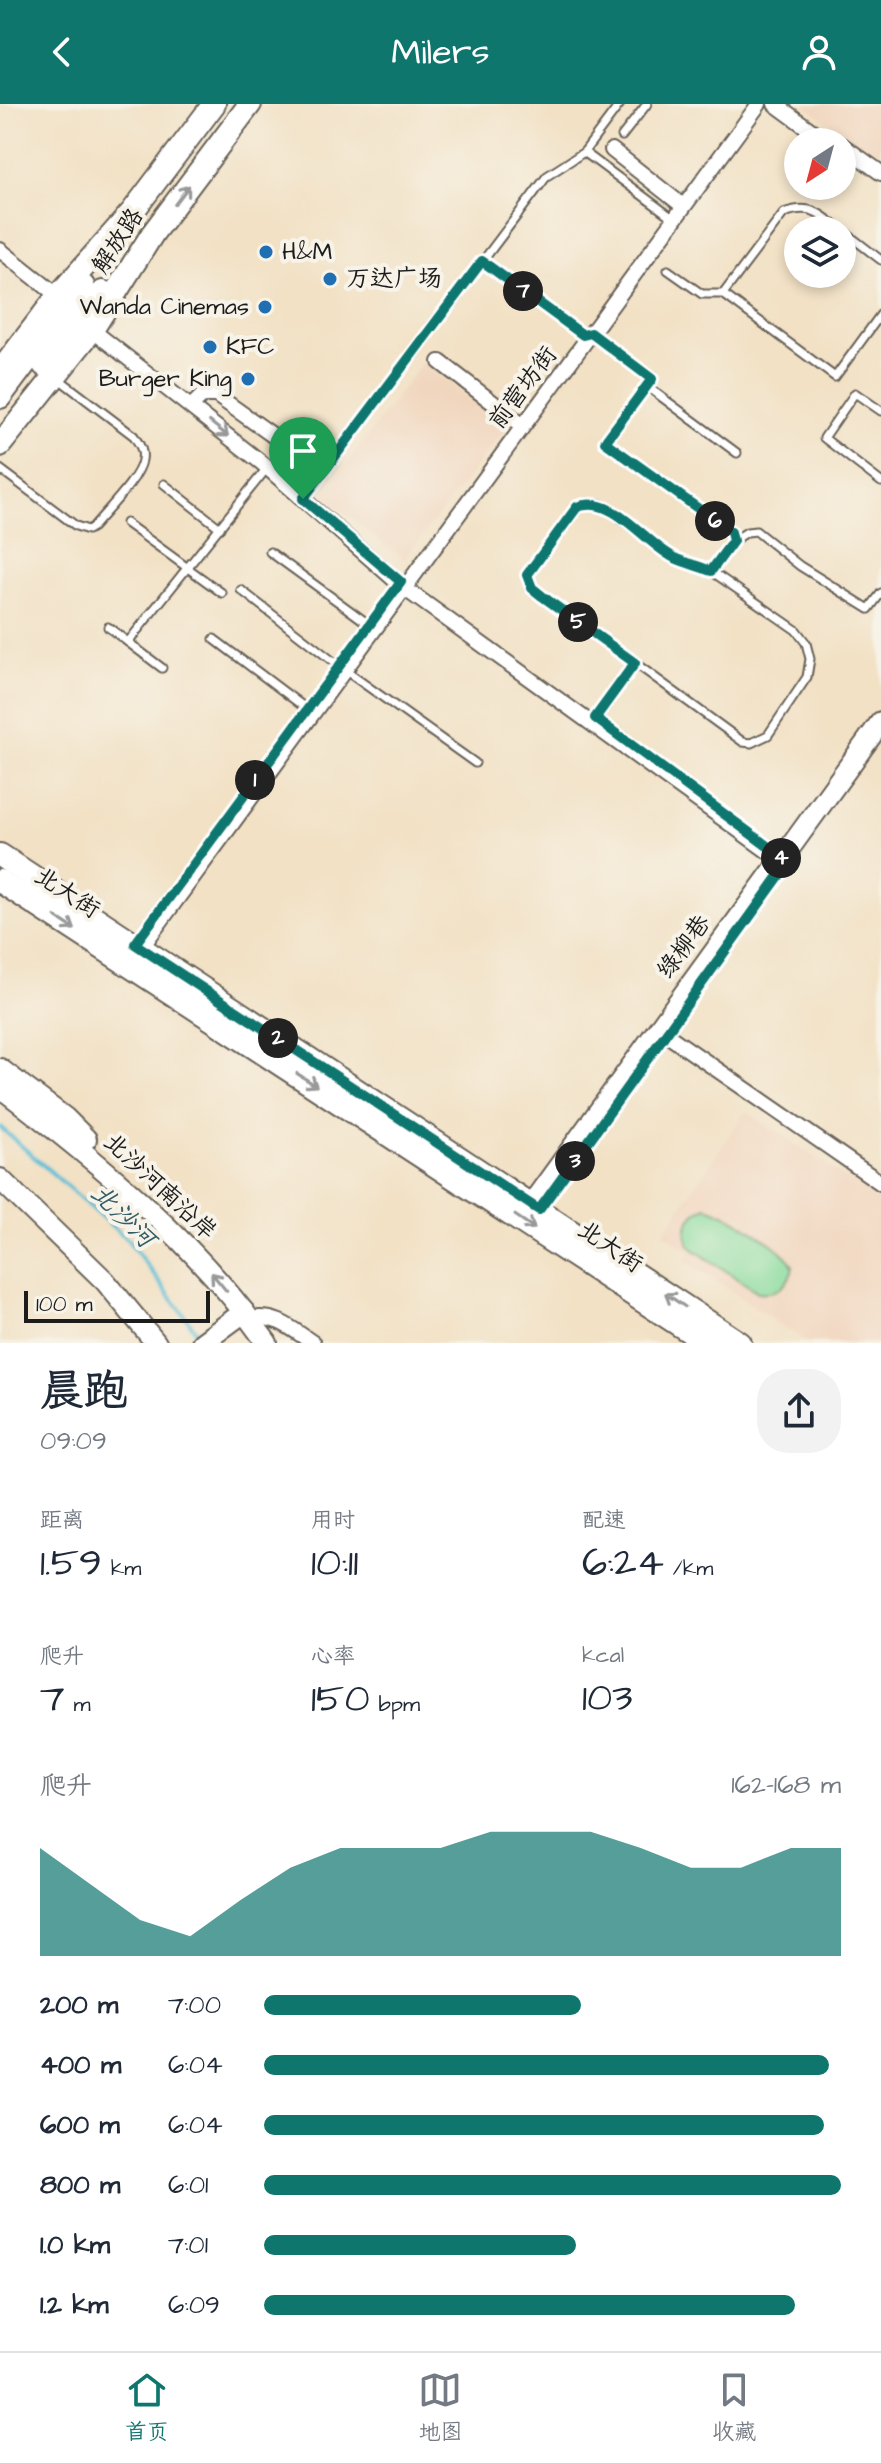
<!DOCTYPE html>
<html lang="zh">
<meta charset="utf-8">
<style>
:root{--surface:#fff;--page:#f2f2f3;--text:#1f2937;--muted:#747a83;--line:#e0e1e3;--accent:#0f766e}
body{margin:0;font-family:"Architects Daughter","LXGW WenKai TC",sans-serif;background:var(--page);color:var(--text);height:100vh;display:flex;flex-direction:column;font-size:30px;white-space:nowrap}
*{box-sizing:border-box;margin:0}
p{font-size:26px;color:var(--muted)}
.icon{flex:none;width:44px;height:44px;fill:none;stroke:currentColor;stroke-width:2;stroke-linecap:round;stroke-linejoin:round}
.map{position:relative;height:1239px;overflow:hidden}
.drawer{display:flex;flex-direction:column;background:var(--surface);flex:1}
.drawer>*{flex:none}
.needle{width:52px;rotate:216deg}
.fabs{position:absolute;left:784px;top:24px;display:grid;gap:16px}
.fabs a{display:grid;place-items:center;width:72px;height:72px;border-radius:50%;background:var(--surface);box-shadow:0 4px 12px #0003;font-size:40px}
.scale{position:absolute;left:24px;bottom:20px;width:186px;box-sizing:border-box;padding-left:8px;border:4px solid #1c1c1c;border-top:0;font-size:22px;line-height:28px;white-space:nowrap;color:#1c1c1c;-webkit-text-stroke:6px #f7f3e8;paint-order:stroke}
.pin{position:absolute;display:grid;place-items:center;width:68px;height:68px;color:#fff;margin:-82px -34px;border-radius:50% 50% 50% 0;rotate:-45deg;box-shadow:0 0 8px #0007}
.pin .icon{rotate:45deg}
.km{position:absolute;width:40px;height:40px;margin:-20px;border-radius:50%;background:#222;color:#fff;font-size:22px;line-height:40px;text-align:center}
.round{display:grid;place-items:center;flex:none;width:84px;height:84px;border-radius:32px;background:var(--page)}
.headline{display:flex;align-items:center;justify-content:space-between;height:136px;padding:0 40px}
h1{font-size:44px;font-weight:600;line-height:60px}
.figures{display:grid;grid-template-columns:repeat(3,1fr);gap:12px;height:136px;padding:8px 40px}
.figures div{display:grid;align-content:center}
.figures b{font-size:40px;font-weight:600}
.figures small{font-size:22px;font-weight:400}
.figures p{font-size:22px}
.chart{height:224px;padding:16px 40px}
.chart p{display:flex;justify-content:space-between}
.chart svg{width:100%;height:144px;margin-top:8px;fill:var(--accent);opacity:.7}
ul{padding:0 40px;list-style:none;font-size:26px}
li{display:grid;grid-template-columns:128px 96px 1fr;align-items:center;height:60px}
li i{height:20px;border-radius:10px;background:var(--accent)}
header{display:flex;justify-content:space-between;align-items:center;height:104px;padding:0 40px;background:var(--accent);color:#fff;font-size:36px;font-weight:600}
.tab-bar{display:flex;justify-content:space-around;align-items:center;height:112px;border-top:2px solid var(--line);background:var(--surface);font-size:22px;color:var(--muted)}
.tab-bar a{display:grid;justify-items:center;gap:4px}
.tab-bar .selected{color:var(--accent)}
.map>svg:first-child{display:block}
.built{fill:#f1d5bd}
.pitch{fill:#88dc9d;stroke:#527c5c;stroke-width:2}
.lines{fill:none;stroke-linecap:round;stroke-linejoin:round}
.stream{stroke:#59bed7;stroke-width:4}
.lane-casing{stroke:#676157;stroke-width:11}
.street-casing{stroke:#676157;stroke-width:18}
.secondary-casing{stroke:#676157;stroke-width:24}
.primary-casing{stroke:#676157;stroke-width:26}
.lane{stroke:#fff;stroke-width:7}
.street{stroke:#fff;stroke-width:14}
.secondary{stroke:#fff;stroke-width:20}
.primary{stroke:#fff;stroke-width:22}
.oneway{stroke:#999}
.route-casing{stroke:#fff;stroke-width:16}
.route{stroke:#0f766e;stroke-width:10}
.poi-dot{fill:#1f6fb2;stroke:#f7f3e8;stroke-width:3}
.labels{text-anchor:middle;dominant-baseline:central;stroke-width:8;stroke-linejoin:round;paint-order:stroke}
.street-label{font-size:24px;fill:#1c1c1c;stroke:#f7f3e8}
.poi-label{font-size:24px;fill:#1c1c1c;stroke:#f7f3e8;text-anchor:start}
.water-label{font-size:26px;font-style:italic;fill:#345d67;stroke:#f7f3e8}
</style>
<header><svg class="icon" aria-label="back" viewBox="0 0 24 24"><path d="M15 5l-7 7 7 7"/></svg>Milers<svg class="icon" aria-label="person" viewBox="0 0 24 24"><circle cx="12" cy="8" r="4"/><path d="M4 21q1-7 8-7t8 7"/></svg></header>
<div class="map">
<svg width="881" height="1239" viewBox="0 0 881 1239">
<rect width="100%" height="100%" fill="#f7f3e8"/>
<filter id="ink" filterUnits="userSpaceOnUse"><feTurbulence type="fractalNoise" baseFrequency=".0125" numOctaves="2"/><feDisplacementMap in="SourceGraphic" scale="16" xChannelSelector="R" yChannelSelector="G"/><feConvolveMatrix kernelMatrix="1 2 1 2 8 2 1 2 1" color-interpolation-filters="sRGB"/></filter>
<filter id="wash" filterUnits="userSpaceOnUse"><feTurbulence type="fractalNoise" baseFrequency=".006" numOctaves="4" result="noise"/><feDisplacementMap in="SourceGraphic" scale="32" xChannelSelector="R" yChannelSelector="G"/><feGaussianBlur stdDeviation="1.8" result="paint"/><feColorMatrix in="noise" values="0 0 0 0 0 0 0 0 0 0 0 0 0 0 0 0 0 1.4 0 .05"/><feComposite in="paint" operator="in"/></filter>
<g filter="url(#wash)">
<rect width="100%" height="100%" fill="#f2e1c5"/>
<!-- built -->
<g class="built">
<polygon points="803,0 881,0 881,57"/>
<polygon points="423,258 506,325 404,455 322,392"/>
<polygon points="746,1007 881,1097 881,1239 808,1239 685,1156 690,1148 663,1129"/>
</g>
<!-- pitch -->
<path class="pitch" d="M707,1103C727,1109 785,1144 793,1162C789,1182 778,1190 758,1188L693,1145C680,1130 688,1109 707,1103Z"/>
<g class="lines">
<!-- stream -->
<polyline class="stream" points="0,1023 128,1136 199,1231"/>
</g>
</g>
<g filter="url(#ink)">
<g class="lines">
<defs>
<g id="lane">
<polyline points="622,32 647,0"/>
<polyline points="584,48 674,115"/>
<polyline points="842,126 881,156"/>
<polyline points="482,157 583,231 591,229 652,275 605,338 731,428 733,437 711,467"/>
<polyline points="668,166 702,190 723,190 835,273 881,210"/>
<path d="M723,190L784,109C811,99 821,110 841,126"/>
<polyline points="648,283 737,349"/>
<polyline points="881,307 855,289 824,334 881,378"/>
<path d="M0,365L76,422L88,426L93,423C106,407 140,374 142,356C144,346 139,340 134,332L59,275"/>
<polyline points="164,380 220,424"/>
<polyline points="303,395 547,72 584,48 620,0"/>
<polyline points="126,419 222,489"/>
<polyline points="733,437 747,428 756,427 800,462 869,505 881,489"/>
<polyline points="270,448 374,524"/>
<polyline points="241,486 339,562 475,659"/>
<polyline points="108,523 162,564"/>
<polyline points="214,535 312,609"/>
<polyline points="128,538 267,364"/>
<polyline points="592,618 635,559 743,638 751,639 768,631 807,573 810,555 806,539 796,526 711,467 673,453 601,400 587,399 577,403 527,471 532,484 542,492 635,559"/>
</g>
<g id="street">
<polyline points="775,0 827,38"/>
<polyline points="842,41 881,69"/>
<polyline points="612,46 683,102"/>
<polyline points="0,146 58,192"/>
<polyline points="92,226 262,359 404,484 787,761"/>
<polyline points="440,258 522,321"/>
<polyline points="191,303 203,291 216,291 282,338"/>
<polyline points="141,844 759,0"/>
<polyline points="657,924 881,1079"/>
<path d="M250,1215C277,1210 292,1225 313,1239"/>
</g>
<g id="secondary">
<polyline points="0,965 65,1014 86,1035"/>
<path d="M0,983C99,1058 195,1137 267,1239"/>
<polyline points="0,1075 105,1177 156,1239"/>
<polyline points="531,1101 881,618"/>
<polyline points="202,1239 244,1208"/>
</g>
<g id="primary">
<polyline points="44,261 103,188"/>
<polyline points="0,268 58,192 133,107 214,0"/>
<polyline points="0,293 83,182"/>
<polyline points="0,341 92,226 153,129 250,0"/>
<polyline points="0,751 740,1239"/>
<polyline points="0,777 707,1239"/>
</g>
</defs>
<!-- lane casing -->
<use href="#lane" class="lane-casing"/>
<!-- street casing -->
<use href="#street" class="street-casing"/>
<!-- secondary casing -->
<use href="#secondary" class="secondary-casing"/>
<!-- primary casing -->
<use href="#primary" class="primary-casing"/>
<!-- lane -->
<use href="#lane" class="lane"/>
<!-- street -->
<use href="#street" class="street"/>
<!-- secondary -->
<use href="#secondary" class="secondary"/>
<!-- primary -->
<use href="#primary" class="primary"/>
</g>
<!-- one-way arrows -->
<defs><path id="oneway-shaft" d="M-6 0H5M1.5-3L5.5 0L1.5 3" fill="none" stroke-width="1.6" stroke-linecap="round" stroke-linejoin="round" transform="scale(2)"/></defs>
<g class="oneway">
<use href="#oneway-shaft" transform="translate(182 91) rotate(-53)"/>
<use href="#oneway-shaft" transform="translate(219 325) rotate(39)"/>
<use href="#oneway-shaft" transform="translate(65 819) rotate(33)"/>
<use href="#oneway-shaft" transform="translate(307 976) rotate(33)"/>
<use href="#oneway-shaft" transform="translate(525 1118) rotate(34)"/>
<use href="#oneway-shaft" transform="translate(219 1178) rotate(-130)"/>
<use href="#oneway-shaft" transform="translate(675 1196) rotate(-146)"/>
</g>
</g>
<g class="lines" filter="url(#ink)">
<defs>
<path id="route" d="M482,157L583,231L591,229L652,275L605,338L731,428L733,437L711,467C699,462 686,459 675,454C645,440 613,389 577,403L527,471L532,484L542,492L635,559L595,614L782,753L780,756L787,761L539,1106L135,840L401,478L303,395Z"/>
</defs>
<!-- route casing -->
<use href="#route" class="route-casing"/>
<!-- route -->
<use href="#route" class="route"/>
</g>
<!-- markers -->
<g class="poi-dot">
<circle cx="266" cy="148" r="8"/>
<circle cx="330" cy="175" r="8"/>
<circle cx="265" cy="203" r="8"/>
<circle cx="210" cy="243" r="8"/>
<circle cx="248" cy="275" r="8"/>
</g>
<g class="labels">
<!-- street labels -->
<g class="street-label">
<text transform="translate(118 137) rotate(-57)">解放路</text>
<text transform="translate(523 284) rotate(-53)">前营坊街</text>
<text transform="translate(67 789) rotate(33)">北大街</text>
<text transform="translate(684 843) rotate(-54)">绿柳巷</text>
<text transform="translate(160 1083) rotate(43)">北沙河南沿岸</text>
<text transform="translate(610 1143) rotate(34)">北大街</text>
</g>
<!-- poi labels -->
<g class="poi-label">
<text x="282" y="148">H&amp;M</text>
<text x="346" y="175">万达广场</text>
<text x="249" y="203" text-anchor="end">Wanda Cinemas</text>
<text x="226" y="243">KFC</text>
<text x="232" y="275" text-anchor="end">Burger King</text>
</g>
<!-- water labels -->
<g class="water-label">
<text transform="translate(123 1112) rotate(45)">北沙河</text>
</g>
</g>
</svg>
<div class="fabs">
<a><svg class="needle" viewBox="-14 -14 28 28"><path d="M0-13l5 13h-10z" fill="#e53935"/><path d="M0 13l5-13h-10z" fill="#747a83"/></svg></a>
<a><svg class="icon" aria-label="layers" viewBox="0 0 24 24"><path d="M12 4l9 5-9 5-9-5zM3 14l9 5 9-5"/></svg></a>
</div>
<div class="scale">100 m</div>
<div class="pin" style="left:303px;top:395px;background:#1e9e55"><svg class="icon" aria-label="arrive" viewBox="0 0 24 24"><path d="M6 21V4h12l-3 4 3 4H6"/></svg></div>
<b class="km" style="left:255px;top:676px">1</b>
<b class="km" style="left:278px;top:934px">2</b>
<b class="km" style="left:575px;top:1057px">3</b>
<b class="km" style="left:781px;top:754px">4</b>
<b class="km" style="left:578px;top:518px">5</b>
<b class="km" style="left:715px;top:417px">6</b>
<b class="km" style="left:523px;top:187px">7</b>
</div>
<section class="drawer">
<div class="headline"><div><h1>晨跑</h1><p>09:09</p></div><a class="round"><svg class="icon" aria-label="share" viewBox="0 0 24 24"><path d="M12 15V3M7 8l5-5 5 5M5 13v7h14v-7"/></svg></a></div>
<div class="figures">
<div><p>距离</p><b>1.59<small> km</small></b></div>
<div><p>用时</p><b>10:11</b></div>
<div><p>配速</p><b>6:24<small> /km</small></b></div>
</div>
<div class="figures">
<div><p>爬升</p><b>7<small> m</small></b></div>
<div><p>心率</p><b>150<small> bpm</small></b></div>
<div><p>kcal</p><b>103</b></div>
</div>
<div class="chart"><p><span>爬升</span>162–168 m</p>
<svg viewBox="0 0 160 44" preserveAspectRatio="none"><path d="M0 44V11L10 22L20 33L30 38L40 27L50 17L60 11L70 11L80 11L90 6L100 6L110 6L120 11L130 17L140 17L150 11L160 11V44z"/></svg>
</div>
<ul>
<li><b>200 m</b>7:00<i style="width:55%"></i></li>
<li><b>400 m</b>6:04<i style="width:98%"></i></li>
<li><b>600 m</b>6:04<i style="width:97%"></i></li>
<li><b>800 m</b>6:01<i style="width:100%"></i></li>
<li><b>1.0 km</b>7:01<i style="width:54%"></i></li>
<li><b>1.2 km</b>6:09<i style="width:92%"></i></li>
</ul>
</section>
<nav class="tab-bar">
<a class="selected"><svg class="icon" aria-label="home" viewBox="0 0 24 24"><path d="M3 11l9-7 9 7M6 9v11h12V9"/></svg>首页</a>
<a><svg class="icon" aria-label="map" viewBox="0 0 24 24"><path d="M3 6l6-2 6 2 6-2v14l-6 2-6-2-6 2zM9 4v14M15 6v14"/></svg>地图</a>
<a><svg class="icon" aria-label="saved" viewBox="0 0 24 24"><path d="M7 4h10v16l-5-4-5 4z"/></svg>收藏</a>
</nav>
